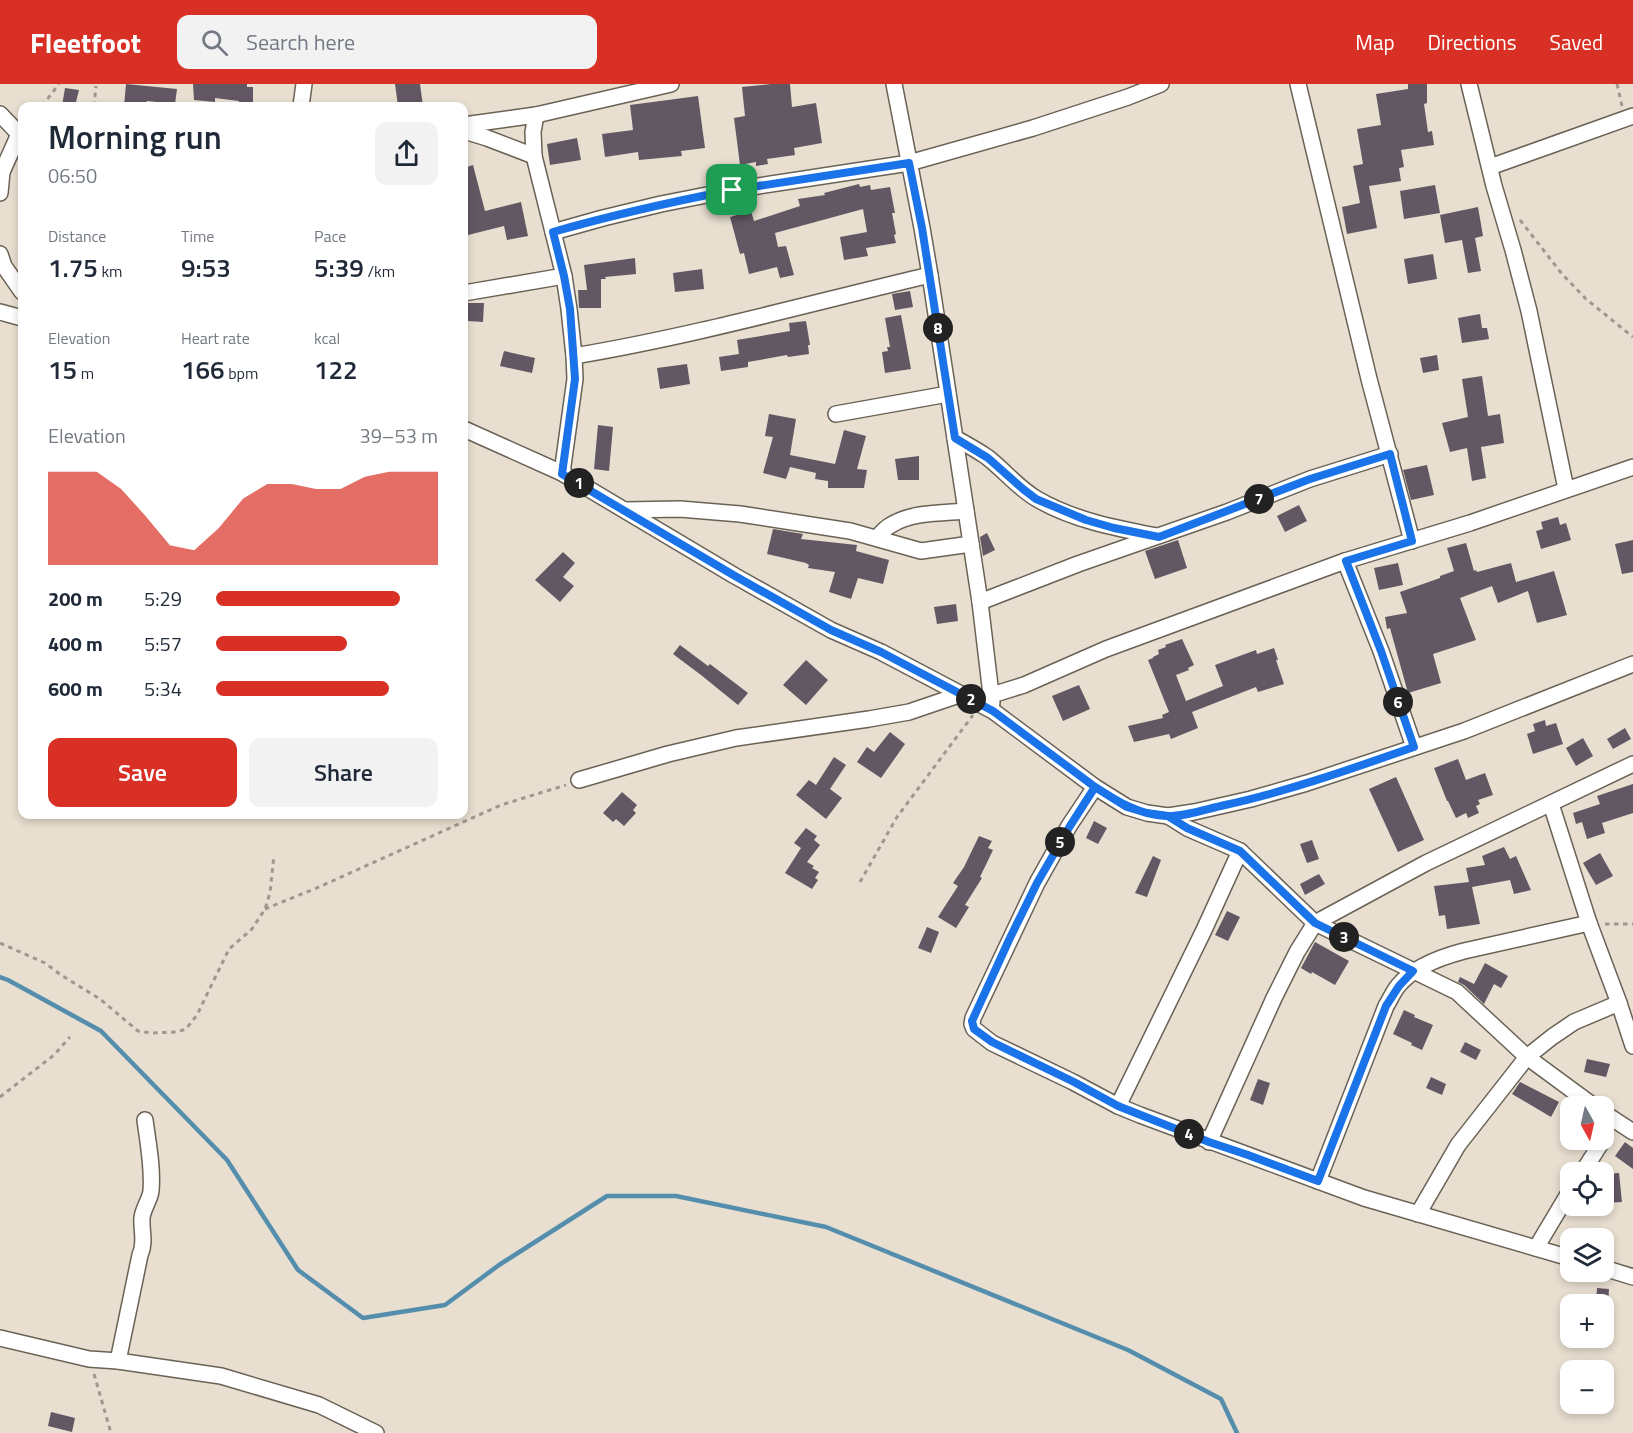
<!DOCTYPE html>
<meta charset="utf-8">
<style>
:root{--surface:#fff;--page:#f2f2f3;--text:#1f2937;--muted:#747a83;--accent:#d93025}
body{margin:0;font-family:"Titillium Web",sans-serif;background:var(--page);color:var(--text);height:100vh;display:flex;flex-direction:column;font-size:22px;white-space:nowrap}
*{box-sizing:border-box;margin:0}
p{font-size:20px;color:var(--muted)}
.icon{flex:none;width:33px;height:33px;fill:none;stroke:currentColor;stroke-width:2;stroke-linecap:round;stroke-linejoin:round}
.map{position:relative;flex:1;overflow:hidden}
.sheet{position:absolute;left:18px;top:18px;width:450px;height:717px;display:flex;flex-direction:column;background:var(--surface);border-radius:12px;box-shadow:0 3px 9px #0003}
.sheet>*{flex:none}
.needle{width:39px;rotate:172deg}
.buttons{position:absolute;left:1560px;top:1012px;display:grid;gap:12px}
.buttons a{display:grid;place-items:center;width:54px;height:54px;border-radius:12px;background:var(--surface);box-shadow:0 3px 9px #0003;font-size:30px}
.pin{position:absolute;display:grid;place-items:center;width:51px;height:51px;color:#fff;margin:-26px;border-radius:12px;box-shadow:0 3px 9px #0006}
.km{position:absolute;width:30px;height:30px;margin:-15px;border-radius:50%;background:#222;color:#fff;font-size:16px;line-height:30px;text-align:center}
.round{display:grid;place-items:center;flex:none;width:63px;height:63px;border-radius:12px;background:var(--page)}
.head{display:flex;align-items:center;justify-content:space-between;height:102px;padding:0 30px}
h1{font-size:33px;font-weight:600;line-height:45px}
.stats{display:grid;grid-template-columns:repeat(3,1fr);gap:9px;height:102px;padding:6px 30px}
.stats div{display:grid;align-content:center}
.stats b{font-size:26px;font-weight:600}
.stats small{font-size:16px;font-weight:400}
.stats p{font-size:16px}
.chart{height:168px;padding:12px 30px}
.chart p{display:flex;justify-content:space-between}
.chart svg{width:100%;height:108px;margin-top:6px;fill:var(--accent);opacity:.7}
.primary-button{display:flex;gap:12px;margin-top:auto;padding:12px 30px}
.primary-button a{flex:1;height:69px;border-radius:12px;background:var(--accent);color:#fff;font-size:24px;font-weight:600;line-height:69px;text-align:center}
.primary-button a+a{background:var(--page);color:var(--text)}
ul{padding:0 30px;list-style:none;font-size:20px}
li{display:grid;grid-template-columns:96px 72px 1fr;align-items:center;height:45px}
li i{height:15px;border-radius:8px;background:var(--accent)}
header{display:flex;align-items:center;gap:36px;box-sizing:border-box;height:84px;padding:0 30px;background:var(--accent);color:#fff}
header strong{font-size:28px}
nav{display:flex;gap:33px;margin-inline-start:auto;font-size:21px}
.search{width:420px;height:54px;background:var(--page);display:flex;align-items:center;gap:15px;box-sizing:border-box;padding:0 21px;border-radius:12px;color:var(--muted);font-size:22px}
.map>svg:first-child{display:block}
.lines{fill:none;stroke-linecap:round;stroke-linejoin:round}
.stream{stroke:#558ead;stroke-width:4.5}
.building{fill:#625864}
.minor-casing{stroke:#6a6255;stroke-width:18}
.path{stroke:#9f988d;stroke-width:3;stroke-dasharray:4.5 4.5;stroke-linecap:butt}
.minor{stroke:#fff;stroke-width:15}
.route-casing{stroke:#fff;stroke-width:12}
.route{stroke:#1a73e8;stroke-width:8}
</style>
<header>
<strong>Fleetfoot</strong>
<div class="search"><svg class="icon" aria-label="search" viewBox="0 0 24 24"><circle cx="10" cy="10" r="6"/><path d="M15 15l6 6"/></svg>Search here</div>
<nav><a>Map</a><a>Directions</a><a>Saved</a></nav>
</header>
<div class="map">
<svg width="1633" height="1349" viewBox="0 0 1633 1349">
<rect width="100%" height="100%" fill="#e8dfd0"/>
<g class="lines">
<!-- stream -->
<polyline class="stream" points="0,893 8,896 101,947 227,1076 298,1186 363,1234 445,1221 499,1181 607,1112 676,1112 826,1143 1128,1266 1221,1315 1237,1349"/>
</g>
<!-- building -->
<g class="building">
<polygon points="126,0 177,5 175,20 147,17 146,22 124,22"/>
<polygon points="193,0 247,0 247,3 253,3 253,22 238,22 239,17 215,14 215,18 194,16"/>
<polygon points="395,0 420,0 423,22 398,22"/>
<polygon points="771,0 790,0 792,23 816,19 822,59 794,64 795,71 767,75 768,80 756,82 756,78 740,81 734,34 745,32 742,3"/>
<polygon points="1408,0 1427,0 1427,19 1424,20 1428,48 1432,47 1434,61 1401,66 1404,83 1399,84 1401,97 1369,102 1377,144 1347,150 1342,123 1360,119 1353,82 1363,80 1357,45 1381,41 1376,10 1408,5"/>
<polygon points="65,4 79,6 75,22 62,22"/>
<polygon points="698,12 705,64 681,67 682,72 639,76 638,68 605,73 602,50 633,46 630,21"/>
<polygon points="577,54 581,76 550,81 547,60"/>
<polygon points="473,81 485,127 521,118 528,152 507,156 504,142 464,152 464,84"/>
<polygon points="859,100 860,103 870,101 871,106 890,103 895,129 892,129 896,150 894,151 896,159 866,164 868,172 844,176 840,153 867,148 863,125 775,149 778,163 786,162 794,191 780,194 777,183 749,190 744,169 740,170 730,133 751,127 754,137 800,122 798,115 825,111 824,109"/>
<polygon points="1435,101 1440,129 1404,135 1400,107"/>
<polygon points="1478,123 1483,152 1475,154 1481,187 1468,189 1462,156 1445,159 1440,131"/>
<polygon points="1433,170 1437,195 1408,200 1404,175"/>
<polygon points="635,174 636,190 605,193 606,195 601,195 601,224 579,224 578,206 587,206 584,181"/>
<polygon points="702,185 704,205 675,208 673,189"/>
<polygon points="910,207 913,223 895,226 892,210"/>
<polygon points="468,219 484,219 483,238 468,237"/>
<polygon points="1480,230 1482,244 1487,244 1489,255 1462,259 1458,234"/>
<polygon points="901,231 911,285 885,289 882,268 888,267 887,263 890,263 885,234"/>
<polygon points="806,237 810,261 808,261 809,270 788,273 787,271 748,278 748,283 721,287 719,273 739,270 737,256 790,247 789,239"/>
<polygon points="504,267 535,274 532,289 500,282"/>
<polygon points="1437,271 1439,286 1423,289 1420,274"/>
<polygon points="687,280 690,300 660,305 657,284"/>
<polygon points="1482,292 1488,332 1500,330 1504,359 1481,363 1486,394 1472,397 1467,364 1450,368 1442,339 1468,333 1462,295"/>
<polygon points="769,330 796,335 790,371 835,380 844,346 866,352 857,385 867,386 864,404 828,404 828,397 815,395 816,389 790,383 786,395 763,389 773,353 765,352"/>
<polygon points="598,341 613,343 609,387 594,385"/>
<polygon points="919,372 919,396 898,396 895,375"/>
<polygon points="1427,381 1434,411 1411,416 1403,386"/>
<polygon points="1299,421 1307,437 1285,448 1277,432"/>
<polygon points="1558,433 1560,441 1566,439 1571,456 1541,465 1536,447 1543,445 1541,438"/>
<polygon points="773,445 803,450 801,455 857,461 856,467 889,476 883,500 858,494 851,515 829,508 835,488 808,484 809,481 806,479 767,470"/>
<polygon points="987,449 995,466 983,472 980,453"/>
<polygon points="1178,456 1187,484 1155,495 1145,467"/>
<polygon points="1633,456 1633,488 1622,490 1615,460"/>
<polygon points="1466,459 1474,487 1476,486 1477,488 1511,479 1516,498 1554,487 1567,531 1537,539 1528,507 1498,519 1492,502 1460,514 1476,556 1433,570 1441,599 1408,609 1390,544 1387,545 1385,533 1407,529 1400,508 1440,494 1440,492 1454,487 1447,464"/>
<polygon points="563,468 575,479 563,493 574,502 560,518 535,496"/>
<polygon points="1398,479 1403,501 1379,506 1374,484"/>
<polygon points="956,520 958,537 937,540 934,523"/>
<polygon points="1182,555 1194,581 1188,584 1189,586 1176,591 1186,617 1223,602 1215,581 1256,566 1257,570 1274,564 1278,576 1276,576 1284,600 1258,608 1256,603 1192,628 1198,644 1171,655 1169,650 1134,658 1128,642 1163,634 1162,631 1169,628 1148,576 1153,574 1153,573 1159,570 1158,566 1166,563 1165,561"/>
<polygon points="680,561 708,582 710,580 748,609 738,621 701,591 673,570"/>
<polygon points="806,576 828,596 806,621 783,601"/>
<polygon points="1079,601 1090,625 1063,637 1052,612"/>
<polygon points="1545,636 1546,642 1556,639 1563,660 1533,670 1527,650 1535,647 1533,640"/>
<polygon points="1625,644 1631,655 1613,665 1607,655"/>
<polygon points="890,648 905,660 881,694 857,678 867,663 874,668"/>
<polygon points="1583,654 1593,672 1576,682 1566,664"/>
<polygon points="834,673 846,681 830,705 842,714 826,735 796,711 809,696 816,701"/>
<polygon points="1458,675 1466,696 1485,689 1493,711 1478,716 1480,720 1476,722 1479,729 1468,734 1466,729 1456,734 1448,717 1447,717 1434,684"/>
<polygon points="1396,693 1424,756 1398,768 1369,705"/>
<polygon points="1633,700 1633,729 1602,739 1605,749 1587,755 1582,738 1576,740 1573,729 1600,720 1597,712"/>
<polygon points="622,708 637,721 633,726 636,729 624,742 616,735 613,738 603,729"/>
<polygon points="1094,737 1107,744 1098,760 1086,754"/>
<polygon points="806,744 817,752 814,756 820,761 807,778 814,782 812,784 819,788 815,794 818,796 812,805 785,789 801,764 794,759"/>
<polygon points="979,752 992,757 988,764 993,766 980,793 982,794 965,821 969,823 956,844 938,833 958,802 953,799 964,783"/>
<polygon points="1312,756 1319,775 1307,779 1300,760"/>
<polygon points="1504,763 1510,775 1516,772 1531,806 1514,810 1510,796 1472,803 1480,840 1447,845 1445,831 1439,832 1434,802 1469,798 1466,784 1485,781 1482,772"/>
<polygon points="1600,769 1613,792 1596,801 1583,779"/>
<polygon points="1153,772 1161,776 1147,813 1135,809"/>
<polygon points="1319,790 1325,800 1305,811 1300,800"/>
<polygon points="1227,827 1240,833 1228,857 1215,851"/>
<polygon points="927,843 939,848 931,869 918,864"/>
<polygon points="1315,858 1349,877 1335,901 1312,888 1311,890 1301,884"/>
<polygon points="1485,879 1508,892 1501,904 1494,900 1484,920 1464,901 1458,898 1460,893 1474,900"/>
<polygon points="1404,926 1415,931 1414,933 1433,941 1422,966 1411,961 1412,959 1393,950"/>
<polygon points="1465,958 1481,966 1476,976 1460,968"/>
<polygon points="1587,975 1610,980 1606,993 1584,988"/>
<polygon points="1431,993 1446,1000 1442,1011 1426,1004"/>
<polygon points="1258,995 1270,999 1263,1021 1250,1016"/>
<polygon points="1520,998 1559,1018 1551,1033 1512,1010"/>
<polygon points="1625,1058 1633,1064 1633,1085 1615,1072"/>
<polygon points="1619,1089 1622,1118 1604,1119 1604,1090"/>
<polygon points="1597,1204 1609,1205 1608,1221 1596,1221"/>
<polygon points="51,1328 75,1334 72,1348 48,1342"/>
</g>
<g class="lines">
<defs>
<g id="minor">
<polyline points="894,0 922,144 930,191 980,518 992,619"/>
<polyline points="1298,0 1369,295 1412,457"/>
<polyline points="1469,0 1494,102 1513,166 1529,227 1566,405"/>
<polyline points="301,22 304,0"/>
<polyline points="0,30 19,50 22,52"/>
<polyline points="536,31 533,48 534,72 564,192 569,225 574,272 575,295 562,389"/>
<polyline points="464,41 536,31 671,0"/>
<polyline points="464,47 487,54 534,72"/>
<polyline points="1490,83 1633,32"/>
<polyline points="0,109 2,88 19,50"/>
<polyline points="553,148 603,134 661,120 732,106 909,79 1033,44 1128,13 1161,0"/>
<polyline points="0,170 4,182 22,208"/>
<polyline points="464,209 564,192"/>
<polyline points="0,228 22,234"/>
<path d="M574,272C694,252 811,219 930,191"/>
<polyline points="836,330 948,310"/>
<polyline points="464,345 562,389 735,492 831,546 881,568 993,627 1095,703 1127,723 1147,729 1168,732 1194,728 1251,715 1307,699 1464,647 1633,580"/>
<path d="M955,354C966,360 977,366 987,373C1004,386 1018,404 1037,415C1073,436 1115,444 1156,452"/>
<polyline points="625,426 680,425 740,430 850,447 921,467 971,460"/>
<path d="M877,454C881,449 885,444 891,441C912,428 942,429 966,427"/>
<polyline points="1345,477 1381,567 1414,663"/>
<polyline points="980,518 1078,480 1227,428 1310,395 1390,370"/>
<polyline points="992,611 1024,601 1106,565 1345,477 1470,439 1633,383"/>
<polyline points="579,696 668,670 736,654 869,635 909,628 962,610"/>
<polyline points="1095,703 1069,742 1037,799 973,934 972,940 974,945 992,959 1073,998 1118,1022 1140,1031 1364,1114 1570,1174"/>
<polyline points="1551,720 1589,839 1619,919 1633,962"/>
<polyline points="1168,732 1187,744 1240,767 1315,839 1457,908 1527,973 1595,1023"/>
<polyline points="1118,1022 1204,846 1240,767"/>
<polyline points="1604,1029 1633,1048"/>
<polyline points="1209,1058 1274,914 1297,868 1315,839 1426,779 1633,680"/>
<polyline points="1582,1089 1603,1056"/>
<path d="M1318,1097L1386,922C1390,916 1393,908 1398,902C1413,883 1441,873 1464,867L1589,839"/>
<polyline points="1418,1130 1458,1061 1527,973 1552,953 1574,938 1619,919"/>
<polyline points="1536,1164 1570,1107"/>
<polyline points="1604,1184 1633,1193"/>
<polyline points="0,1254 89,1275 118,1277 221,1292 319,1321 376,1349"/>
<path d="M118,1277L140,1171C146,1158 141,1147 142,1134C143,1124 150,1116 151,1107C153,1083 148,1059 145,1036"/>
</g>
</defs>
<!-- minor casing -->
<use href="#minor" class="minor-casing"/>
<!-- path -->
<g class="path">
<polyline points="1617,0 1622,22"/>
<polyline points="42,22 59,0"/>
<polyline points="94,22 96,2"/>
<polyline points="1520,136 1562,190 1586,215 1633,253"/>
<polyline points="860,798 897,733 973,631"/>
<polyline points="265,825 319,803 501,721 566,701"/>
<polyline points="1605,840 1633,840"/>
<polyline points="0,859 45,879 61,891 100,915 138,947 151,949 177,948 186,945 197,931 229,865 252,845 265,825 270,809 274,771"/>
<polyline points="0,1013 54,971 70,953"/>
<polyline points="94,1290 111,1349"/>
</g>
<!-- minor -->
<use href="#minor" class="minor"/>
</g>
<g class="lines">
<defs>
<path id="route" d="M732,106C671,118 612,131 553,148L564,192L570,225L575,295L562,390L735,492L831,546L881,568L993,627L1095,703L1127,723L1147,729L1168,732L1187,744L1240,767L1315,839L1413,887L1399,902L1386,922L1318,1097L1248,1071L1209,1058L1118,1022L1074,998L992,958L974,945L972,937L1009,856L1037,799L1070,742L1095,703C1117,717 1139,731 1166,732C1185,733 1206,725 1225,721C1289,707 1351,685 1414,663L1381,567L1346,477L1412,457L1390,370L1310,395L1159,453L1114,444L1086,436L1036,415L1023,405L988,374L955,354L922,144L909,79L732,106"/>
</defs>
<!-- route casing -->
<use href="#route" class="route-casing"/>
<!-- route -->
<use href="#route" class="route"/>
</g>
</svg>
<div class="buttons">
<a><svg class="needle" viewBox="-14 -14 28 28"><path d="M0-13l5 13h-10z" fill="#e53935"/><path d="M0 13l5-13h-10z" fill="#747a83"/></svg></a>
<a><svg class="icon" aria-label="locate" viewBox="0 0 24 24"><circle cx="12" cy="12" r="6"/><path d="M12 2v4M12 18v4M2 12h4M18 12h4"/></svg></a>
<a><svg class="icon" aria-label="layers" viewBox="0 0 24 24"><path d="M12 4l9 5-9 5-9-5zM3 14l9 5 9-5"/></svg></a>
<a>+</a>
<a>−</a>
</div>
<div class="pin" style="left:732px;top:106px;background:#1e9e55"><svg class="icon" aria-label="arrive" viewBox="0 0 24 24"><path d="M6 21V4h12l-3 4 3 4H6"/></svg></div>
<b class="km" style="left:579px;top:399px">1</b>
<b class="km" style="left:971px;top:615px">2</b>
<b class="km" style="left:1344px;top:853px">3</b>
<b class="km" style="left:1189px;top:1050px">4</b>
<b class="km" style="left:1060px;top:758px">5</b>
<b class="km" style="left:1398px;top:618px">6</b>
<b class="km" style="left:1259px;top:415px">7</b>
<b class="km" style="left:938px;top:244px">8</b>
<section class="sheet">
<div class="head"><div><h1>Morning run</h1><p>06:50</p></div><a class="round"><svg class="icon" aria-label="share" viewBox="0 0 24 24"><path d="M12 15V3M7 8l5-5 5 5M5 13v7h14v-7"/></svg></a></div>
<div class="stats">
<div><p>Distance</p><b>1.75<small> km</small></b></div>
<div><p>Time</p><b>9:53</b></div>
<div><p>Pace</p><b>5:39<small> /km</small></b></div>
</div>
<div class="stats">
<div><p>Elevation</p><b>15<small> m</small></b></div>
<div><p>Heart rate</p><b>166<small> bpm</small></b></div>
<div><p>kcal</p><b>122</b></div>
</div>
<div class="chart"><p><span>Elevation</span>39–53 m</p>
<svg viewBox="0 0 160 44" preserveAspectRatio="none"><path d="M0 44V6L10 6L20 6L30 13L40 24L50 36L60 38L70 29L80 17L90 11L100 11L110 13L120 13L130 8L140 6L150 6L160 6V44z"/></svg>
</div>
<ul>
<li><b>200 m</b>5:29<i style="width:83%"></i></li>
<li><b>400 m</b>5:57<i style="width:59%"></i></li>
<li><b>600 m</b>5:34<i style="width:78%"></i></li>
</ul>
<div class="primary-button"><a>Save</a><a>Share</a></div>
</section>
</div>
